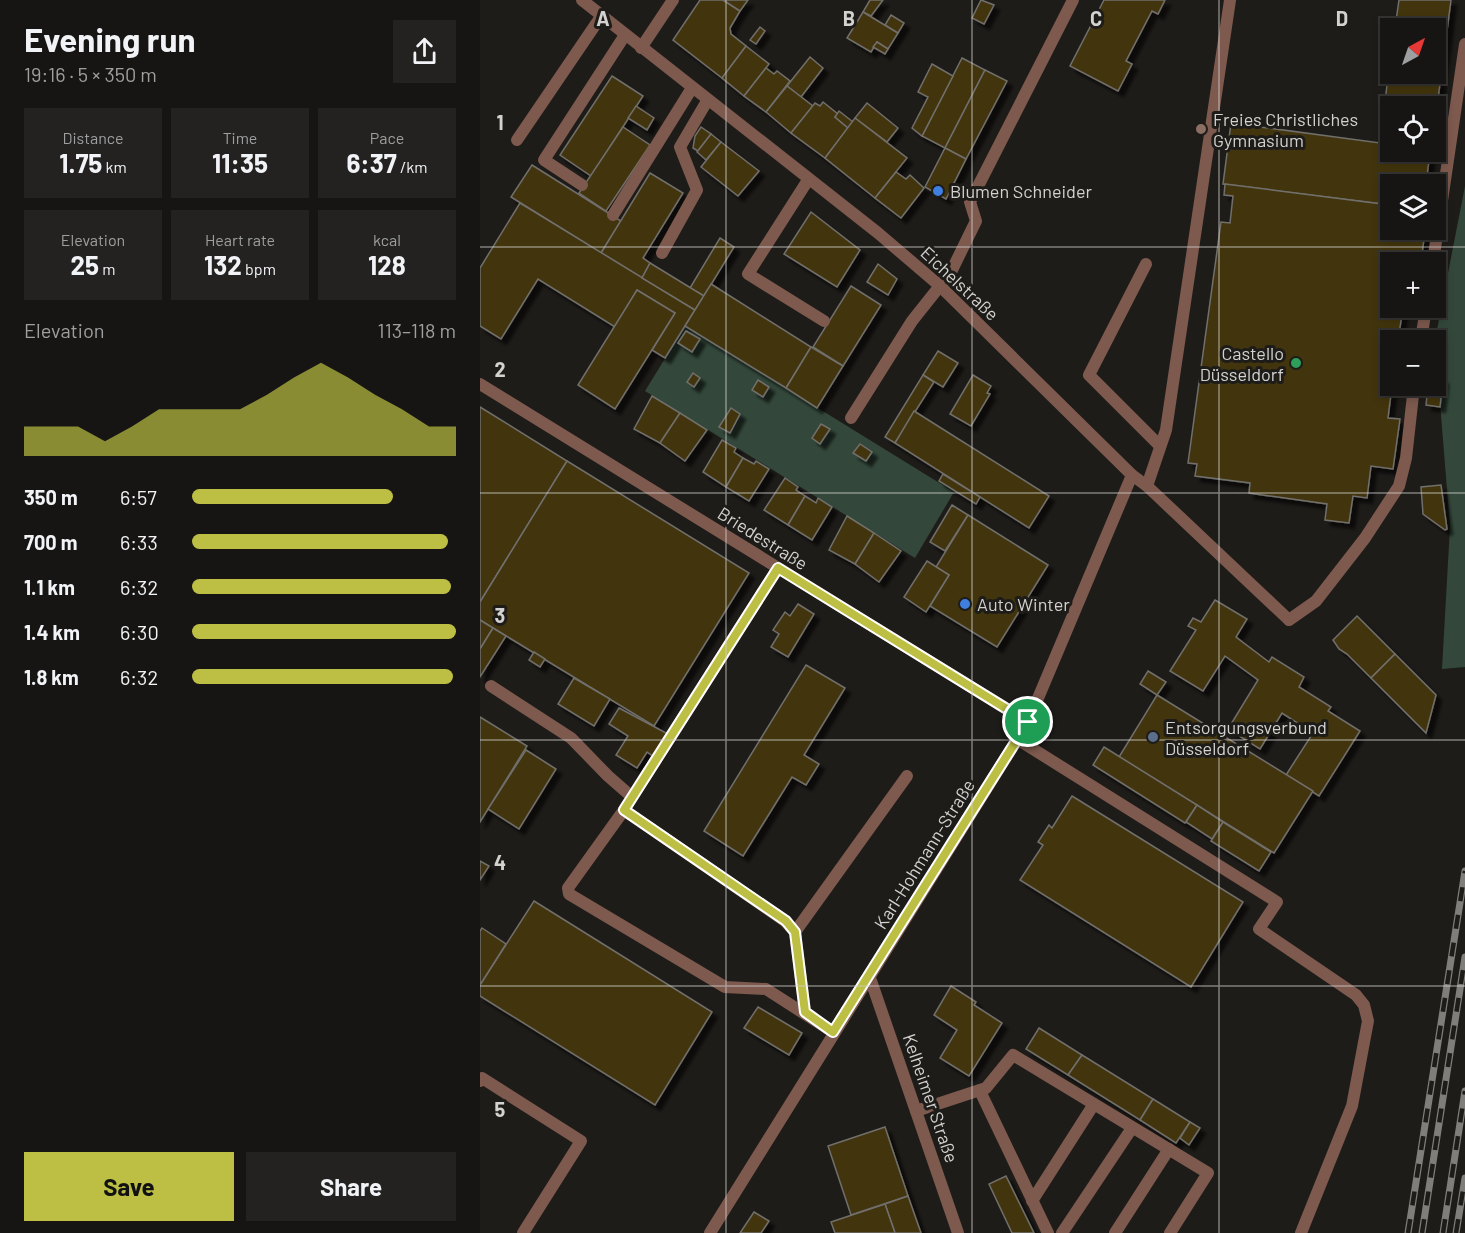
<!DOCTYPE html>
<meta charset="utf-8">
<style>
:root{--surface:#161513;--page:#232221;--text:#f1f3f6;--muted:#9e9fa0;--line:#353433;--accent:#bcbf43}
body{margin:0;font-family:Barlow,sans-serif;background:var(--page);color:var(--text);height:100vh;display:flex;flex-direction:column;font-size:22px;white-space:nowrap}
*{box-sizing:border-box;margin:0}
p{font-size:20px;color:var(--muted)}
.icon{flex:none;width:33px;height:33px;fill:none;stroke:currentColor;stroke-width:2;stroke-linecap:round;stroke-linejoin:round}
.map{position:relative;flex:1;overflow:hidden}
.details{display:flex;flex-direction:column;background:var(--surface);width:480px}
.details>*{flex:none}
.needle{width:39px;rotate:40deg}
.controls{position:absolute;left:900px;top:18px;display:grid;gap:12px}
.controls a{display:grid;place-items:center;width:66px;height:66px;border-radius:0px;background:var(--surface);box-shadow:0 3px 9px #0003,0 0 0 2px var(--line);font-size:30px}
.pin{position:absolute;display:grid;place-items:center;width:51px;height:51px;color:#fff;margin:-26px;border:3px solid #fff;border-radius:50%;box-shadow:0 2px 6px #0007}
.round{display:grid;place-items:center;flex:none;width:63px;height:63px;border-radius:0px;background:var(--page)}
.headline{display:flex;align-items:center;justify-content:space-between;height:102px;padding:0 24px}
h1{font-size:33px;font-weight:700;line-height:45px}
.figures{display:grid;grid-template-columns:repeat(3,1fr);gap:9px;height:102px;padding:6px 24px}
.figures div{display:grid;align-content:center;border-radius:0px;background:var(--page);text-align:center}
.figures b{font-size:26px;font-weight:700}
.figures small{font-size:16px;font-weight:400}
.figures p{font-size:16px}
.chart{height:168px;padding:12px 24px}
.chart p{display:flex;justify-content:space-between}
.chart svg{width:100%;height:108px;margin-top:6px;fill:var(--accent);opacity:.7}
.button{display:flex;gap:12px;margin-top:auto;padding:12px 24px}
.button a{flex:1;height:69px;border-radius:0px;background:var(--accent);color:#111;font-size:24px;font-weight:700;line-height:69px;text-align:center}
.button a+a{background:var(--page);color:var(--text)}
ul{padding:0 24px;list-style:none;font-size:20px}
li{display:grid;grid-template-columns:96px 72px 1fr;align-items:center;height:45px}
li i{height:15px;border-radius:8px;background:var(--accent)}
main{display:flex;flex:1;min-height:0}
.map>svg:first-child{display:block}
.green{fill:#33483b}
.building{fill:#423411;stroke:#716f6b;stroke-width:1.5;filter:url(#shadow)}
.lines{fill:none;stroke-linecap:round;stroke-linejoin:round}
.service{stroke:#7d594e;stroke-width:12}
.minor{stroke:#7d594e;stroke-width:12}
.rail-casing{stroke:#7f7e7b;stroke-width:7}
.rail{stroke:#1e1c19;stroke-width:4.5;stroke-dasharray:14;stroke-linecap:butt}
.route-casing{stroke:#fff;stroke-width:12}
.route{stroke:#bcbf43;stroke-width:8}
.grid{fill:none;stroke:#d3d2d0;stroke-width:1.5;stroke-opacity:0.55}
.education-dot{fill:#8d6e63;stroke:#1e1c19;stroke-width:2}
.shop-dot{fill:#3f7fe0;stroke:#1e1c19;stroke-width:2}
.leisure-dot{fill:#2e9e5b;stroke:#1e1c19;stroke-width:2}
.service-dot{fill:#5c6f8a;stroke:#1e1c19;stroke-width:2}
.labels{text-anchor:middle;dominant-baseline:central;stroke-width:6;stroke-linejoin:round;paint-order:stroke}
.poi-label{font-size:18px;fill:#d3d2d0;stroke:#1e1c19;text-anchor:start}
.street-label{font-size:18px;fill:#d3d2d0;stroke:#1e1c19}
.grid-label{font-size:20px;text-anchor:middle;font-weight:bold;fill:#d3d2d0;stroke:#1e1c19;stroke-width:6;stroke-linejoin:round;paint-order:stroke}
</style>
<main>
<section class="details">
<div class="headline"><div><h1>Evening run</h1><p>19:16 · 5 × 350 m</p></div><a class="round"><svg class="icon" aria-label="share" viewBox="0 0 24 24"><path d="M12 15V3M7 8l5-5 5 5M5 13v7h14v-7"/></svg></a></div>
<div class="figures">
<div><p>Distance</p><b>1.75<small> km</small></b></div>
<div><p>Time</p><b>11:35</b></div>
<div><p>Pace</p><b>6:37<small> /km</small></b></div>
</div>
<div class="figures">
<div><p>Elevation</p><b>25<small> m</small></b></div>
<div><p>Heart rate</p><b>132<small> bpm</small></b></div>
<div><p>kcal</p><b>128</b></div>
</div>
<div class="chart"><p><span>Elevation</span>113–118 m</p>
<svg viewBox="0 0 160 44" preserveAspectRatio="none"><path d="M0 44V32L10 32L20 32L30 38L40 32L50 25L60 25L70 25L80 25L90 19L100 12L110 6L120 12L130 19L140 25L150 32L160 32V44z"/></svg>
</div>
<ul>
<li><b>350 m</b>6:57<i style="width:76%"></i></li>
<li><b>700 m</b>6:33<i style="width:97%"></i></li>
<li><b>1.1 km</b>6:32<i style="width:98%"></i></li>
<li><b>1.4 km</b>6:30<i style="width:100%"></i></li>
<li><b>1.8 km</b>6:32<i style="width:99%"></i></li>
</ul>
<div class="button"><a>Save</a><a>Share</a></div>
</section>
<div class="map">
<svg width="985" height="1233" viewBox="0 0 985 1233">
<defs>
<filter id="shadow"><feDropShadow dx="5.5" dy="5.5" stdDeviation="1.5" flood-color="#0009"/></filter>
</defs>
<rect width="100%" height="100%" fill="#1e1c19"/>
<!-- green -->
<g class="green">
<polygon points="985,186 985,667 962,669 970,527 955,340"/>
<polygon points="205,326 474,492 435,558 165,391"/>
</g>
<!-- building -->
<g class="building">
<polygon points="220,0 243,0 260,11 250,28 251,34 266,46 242,78 193,40"/>
<polygon points="243,0 268,0 260,11"/>
<polygon points="390,0 403,0 391,16 383,12"/>
<polygon points="501,0 514,5 504,24 492,18"/>
<polygon points="624,0 685,0 678,14 672,11 646,61 652,64 638,91 590,66"/>
<polygon points="919,0 971,0 956,114 956,106 910,106 910,152 950,152 946,184 910,184 910,205 743,184 751,123 900,143 910,60 910,74 956,74 956,28 915,28"/>
<polygon points="383,12 418,33 408,49 397,42 391,52 367,38"/>
<polygon points="411,15 424,23 418,33 405,25"/>
<polygon points="280,27 285,31 276,44 270,40"/>
<polygon points="397,42 408,49 405,54 393,47"/>
<polygon points="266,46 289,64 264,96 242,78"/>
<polygon points="330,57 343,68 321,97 307,86"/>
<polygon points="482,58 505,70 465,148 442,136"/>
<polygon points="452,64 473,76 442,136 432,128 448,97 438,92"/>
<polygon points="286,68 294,74 297,71 310,81 286,112 264,96"/>
<polygon points="505,70 527,81 486,159 465,148"/>
<polygon points="132,76 163,96 111,176 80,155"/>
<polygon points="307,86 333,106 311,133 286,112"/>
<polygon points="343,102 358,114 355,117 368,128 345,158 311,133 335,103 340,106"/>
<polygon points="387,103 418,128 407,142 375,118"/>
<polygon points="156,106 174,118 167,130 148,118"/>
<polygon points="359,111 373,122 368,128 355,117"/>
<polygon points="375,118 427,158 395,198 345,158"/>
<polygon points="143,127 170,145 126,211 99,193"/>
<polygon points="221,127 231,134 218,151 213,148 215,136"/>
<polygon points="231,134 241,142 226,160 217,152"/>
<polygon points="241,142 279,171 258,196 221,167"/>
<polygon points="465,148 486,159 466,199 445,187"/>
<polygon points="52,165 141,221 121,253 31,197"/>
<polygon points="416,172 426,179 430,175 444,188 421,218 395,198"/>
<polygon points="170,173 203,193 163,258 170,263 162,278 121,253"/>
<polygon points="745,184 910,205 910,230 945,231 941,262 910,262 910,308 923,308 918,340 910,340 912,386 908,418 920,419 913,469 891,466 887,498 873,496 869,523 845,520 847,504 769,493 770,483 715,476 717,464 708,463 741,222 750,223 753,196 744,195"/>
<polygon points="40,203 215,310 185,358 172,350 195,313 157,290 135,327 58,279 21,339 0,326 0,268"/>
<polygon points="331,212 380,250 357,287 304,254"/>
<polygon points="240,238 254,247 224,296 210,288"/>
<polygon points="170,263 224,296 215,310 162,278"/>
<polygon points="398,264 417,279 408,295 387,282"/>
<polygon points="231,284 331,347 306,388 205,326"/>
<polygon points="371,286 401,305 363,366 333,347"/>
<polygon points="157,290 195,313 135,409 98,385"/>
<polygon points="206,331 220,339 212,352 198,343"/>
<polygon points="331,347 363,366 337,408 306,388"/>
<polygon points="458,351 478,363 463,387 443,375"/>
<polygon points="213,373 220,378 214,387 207,382"/>
<polygon points="443,375 454,382 415,443 405,437"/>
<polygon points="493,375 511,386 507,393 510,394 491,426 470,414"/>
<polygon points="956,378 963,379 960,407 946,405 948,386 956,386"/>
<polygon points="278,380 289,387 283,397 272,390"/>
<polygon points="172,396 200,413 180,443 154,429"/>
<polygon points="0,407 87,461 0,602"/>
<polygon points="251,408 260,414 250,433 239,427"/>
<polygon points="434,411 569,496 549,528 415,443"/>
<polygon points="200,413 227,430 205,461 180,443"/>
<polygon points="341,424 350,429 340,444 332,438"/>
<polygon points="242,440 256,448 254,452 263,458 246,487 223,472"/>
<polygon points="380,444 392,452 386,461 373,453"/>
<polygon points="263,458 274,464 276,461 289,469 269,501 246,487"/>
<polygon points="87,461 269,573 174,726 0,620 0,602"/>
<polygon points="463,474 500,497 496,504 459,481"/>
<polygon points="305,478 318,487 316,490 325,496 308,525 284,510"/>
<polygon points="961,485 967,529 965,530 943,514 941,487"/>
<polygon points="325,496 336,503 338,498 352,507 332,540 308,525"/>
<polygon points="472,505 488,515 465,551 450,542"/>
<polygon points="488,515 568,565 517,647 450,606 469,575 456,567"/>
<polygon points="367,516 394,533 375,564 349,550"/>
<polygon points="394,533 421,551 399,582 375,564"/>
<polygon points="447,561 469,575 446,612 424,597"/>
<polygon points="735,600 767,619 756,637 789,662 792,657 824,677 819,687 851,707 848,711 880,731 839,796 806,775 833,733 802,713 780,749 748,729 778,680 745,656 723,691 690,671 716,630 708,626 713,618 721,622"/>
<polygon points="318,604 334,614 308,657 291,647 299,634 293,630 305,612 310,616"/>
<polygon points="877,616 915,654 891,678 867,654 859,649 853,640"/>
<polygon points="0,620 13,628 0,649"/>
<polygon points="13,628 26,636 0,677 0,649"/>
<polygon points="54,652 65,659 60,667 49,660"/>
<polygon points="915,654 956,695 946,733 891,678"/>
<polygon points="326,665 365,688 324,755 339,764 326,785 312,777 263,856 224,831"/>
<polygon points="668,671 686,682 677,695 660,684"/>
<polygon points="94,678 130,699 114,726 78,704"/>
<polygon points="677,695 833,791 794,853 639,757"/>
<polygon points="139,708 188,734 174,757 167,752 157,768 136,755 148,736 129,724"/>
<polygon points="0,717 47,746 0,822"/>
<polygon points="624,747 717,805 705,823 613,765"/>
<polygon points="46,750 76,769 39,829 8,809"/>
<polygon points="592,796 763,902 711,987 540,880 563,845 558,842 569,825 572,828"/>
<polygon points="717,805 743,822 732,839 706,822"/>
<polygon points="743,822 791,852 779,871 731,841"/>
<polygon points="0,861 9,866 0,880"/>
<polygon points="54,901 232,1012 175,1105 0,996 0,985"/>
<polygon points="2,928 26,944 0,985 0,931"/>
<polygon points="471,986 496,1002 494,1005 522,1023 489,1076 460,1058 477,1030 454,1015"/>
<polygon points="278,1007 322,1033 309,1055 264,1028"/>
<polygon points="559,1028 602,1055 588,1075 546,1049"/>
<polygon points="602,1055 673,1099 660,1120 588,1075"/>
<polygon points="673,1099 710,1122 696,1143 660,1120"/>
<polygon points="710,1122 720,1128 709,1145 700,1138"/>
<polygon points="405,1127 428,1196 371,1215 348,1146"/>
<polygon points="526,1176 554,1233 532,1233 509,1184"/>
<polygon points="428,1196 441,1233 415,1233 405,1204"/>
<polygon points="405,1204 415,1233 355,1233 351,1222"/>
<polygon points="274,1212 289,1221 281,1233 260,1233"/>
</g>
<g class="lines">
<!-- service -->
<g class="service">
<polyline points="37,140 122,15"/>
<polyline points="328,180 268,274 344,321"/>
<polyline points="102,185 64,160 145,35"/>
<polyline points="133,215 212,88"/>
<polyline points="182,253 217,190 200,147 227,101"/>
<polyline points="953,262 985,44"/>
<polyline points="666,264 609,375 680,446"/>
<polyline points="941,340 946,308"/>
<polyline points="371,418 432,321 471,272 496,221 490,202 593,0"/>
<polyline points="667,486 686,430 750,0"/>
<polyline points="298,568 144,810 88,888 89,894 245,987 286,989 353,1032"/>
<polyline points="809,620 836,601 885,538 919,486 926,458 934,386"/>
<polyline points="11,686 91,738 128,776 152,797"/>
<polyline points="537,739 797,902 779,929 876,995 884,1005 888,1021 872,1106 821,1233"/>
<polyline points="144,810 305,921 315,932 325,1012"/>
<polyline points="315,932 427,776"/>
<polyline points="0,1081 2,1078 101,1141 43,1233"/>
<polyline points="500,1091 568,1233"/>
<polyline points="436,1111 506,1088 533,1055 728,1173 690,1233"/>
<polyline points="552,1201 614,1104"/>
<polyline points="582,1233 652,1128"/>
<polyline points="635,1233 689,1149"/>
</g>
<!-- minor -->
<g class="minor">
<polyline points="102,0 398,233 460,286 652,475 667,486 809,620"/>
<polyline points="161,48 193,0"/>
<polyline points="0,384 548,722"/>
<polyline points="389,975 478,1233"/>
<polyline points="230,1233 548,722 652,475"/>
</g>
<defs>
<g id="rail">
<polyline points="928,1233 985,871"/>
<polyline points="942,1233 985,957"/>
<polyline points="963,1233 985,1091"/>
<polyline points="976,1233 985,1178"/>
</g>
</defs>
<!-- rail casing -->
<use href="#rail" class="rail-casing"/>
<!-- rail -->
<use href="#rail" class="rail"/>
</g>
<g class="lines">
<defs>
<polygon id="route" points="298,568 548,722 353,1032 325,1012 315,932 306,921 144,810"/>
</defs>
<!-- route casing -->
<use href="#route" class="route-casing"/>
<!-- route -->
<use href="#route" class="route"/>
</g>
<!-- grid -->
<path class="grid" d="M246,0V1233M492,0V1233M739,0V1233M0,247H985M0,493H985M0,740H985M0,986H985"/>
<!-- markers -->
<circle class="education-dot" cx="721" cy="129" r="6"/>
<g class="shop-dot">
<circle cx="458" cy="191" r="6"/>
<circle cx="485" cy="604" r="6"/>
</g>
<circle class="leisure-dot" cx="816" cy="363" r="6"/>
<circle class="service-dot" cx="673" cy="737" r="6"/>
<g class="labels">
<!-- poi labels -->
<g class="poi-label">
<text x="733" y="119">Freies Christliches<tspan x="733" dy="21">Gymnasium</tspan></text>
<text x="470" y="191">Blumen Schneider</text>
<text x="804" y="353" text-anchor="end">Castello<tspan x="804" dy="21">Düsseldorf</tspan></text>
<text x="497" y="604">Auto Winter</text>
<text x="685" y="727">Entsorgungsverbund<tspan x="685" dy="21">Düsseldorf</tspan></text>
</g>
<!-- street labels -->
<g class="street-label">
<text transform="translate(480 283) rotate(43)">Eichelstraße</text>
<text transform="translate(283 538) rotate(32)">Briedestraße</text>
<text transform="translate(444 854) rotate(-58)">Karl-Hohmann-Straße</text>
<text transform="translate(451 1098) rotate(71)">Kelheimer Straße</text>
</g>
</g>
<g class="grid-label">
<text x="123" y="26">A</text>
<text x="369" y="26">B</text>
<text x="616" y="26">C</text>
<text x="862" y="26">D</text>
<text x="20" y="130">1</text>
<text x="20" y="377">2</text>
<text x="20" y="623">3</text>
<text x="20" y="870">4</text>
<text x="20" y="1117">5</text>
</g>
</svg>
<div class="controls">
<a><svg class="needle" viewBox="-14 -14 28 28"><path d="M0-13l5 13h-10z" fill="#e53935"/><path d="M0 13l5-13h-10z" fill="#9e9fa0"/></svg></a>
<a><svg class="icon" aria-label="locate" viewBox="0 0 24 24"><circle cx="12" cy="12" r="6"/><path d="M12 2v4M12 18v4M2 12h4M18 12h4"/></svg></a>
<a><svg class="icon" aria-label="layers" viewBox="0 0 24 24"><path d="M12 4l9 5-9 5-9-5zM3 14l9 5 9-5"/></svg></a>
<a>+</a>
<a>−</a>
</div>
<div class="pin" style="left:548px;top:722px;background:#1e9e55"><svg class="icon" aria-label="arrive" viewBox="0 0 24 24"><path d="M6 21V4h12l-3 4 3 4H6"/></svg></div>
</div>
</main>
